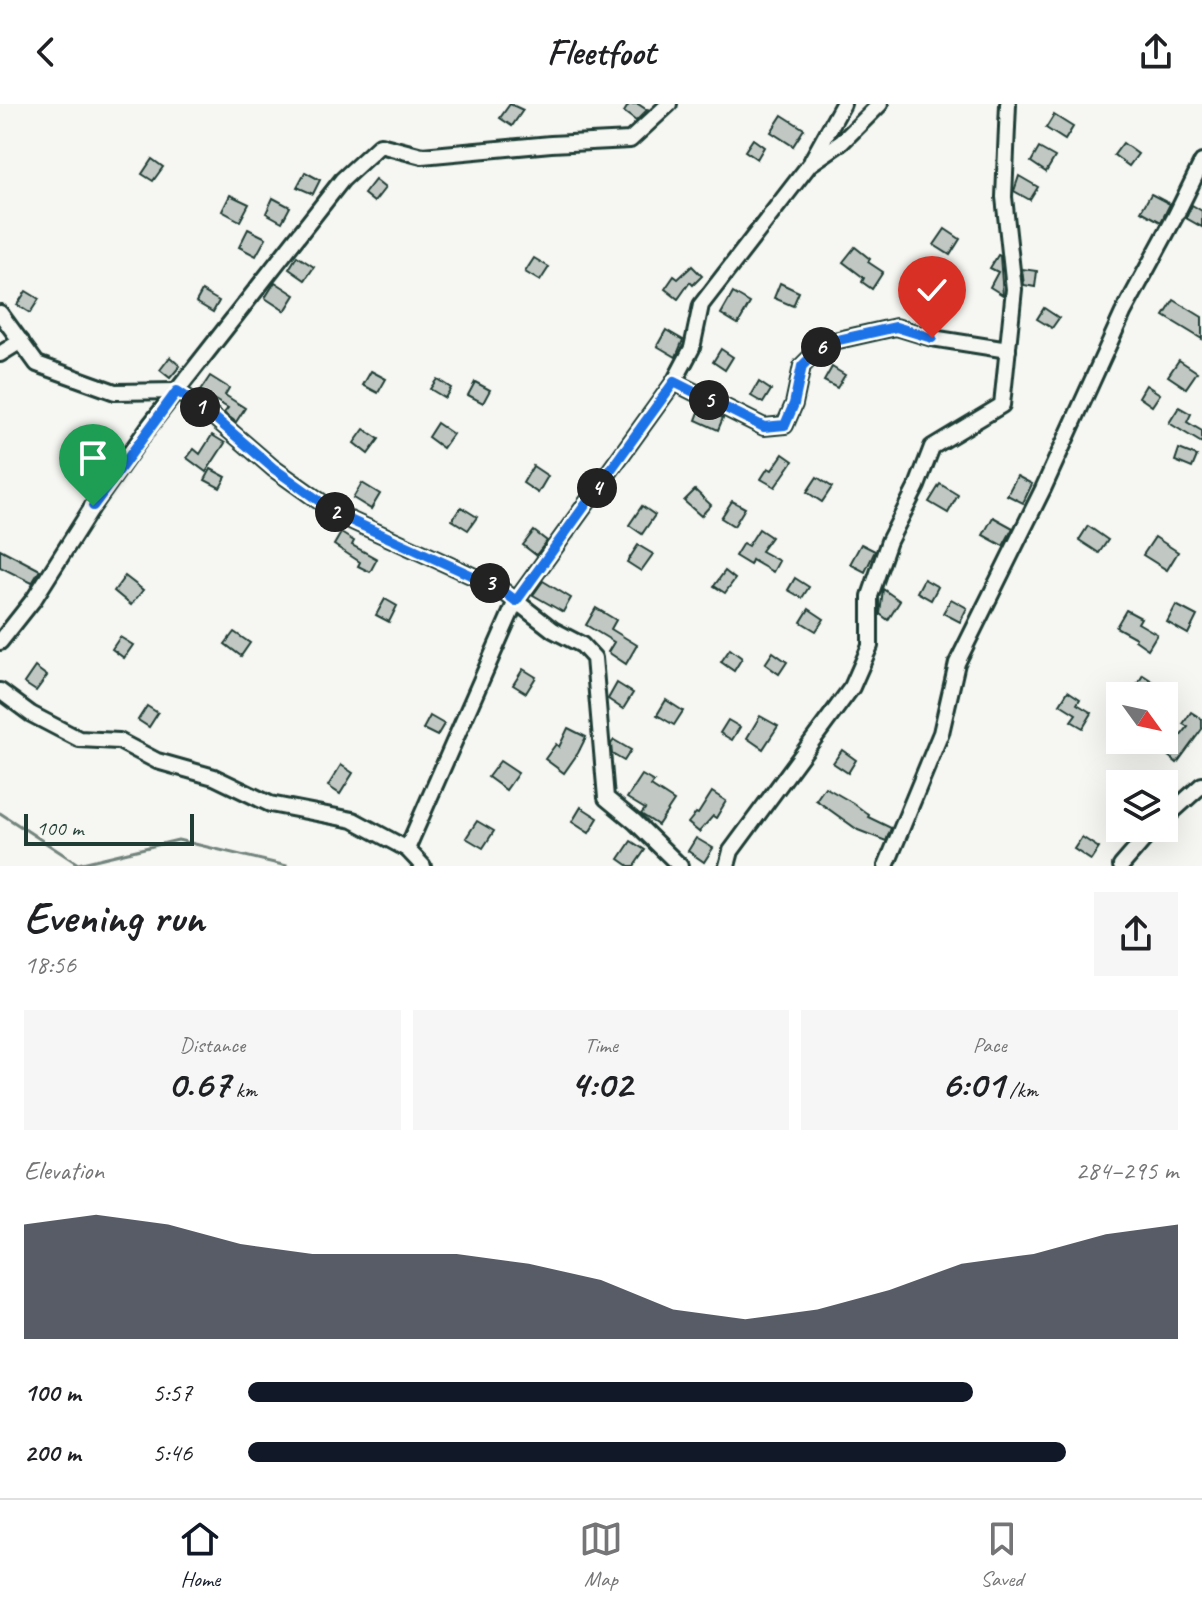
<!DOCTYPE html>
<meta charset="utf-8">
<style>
:root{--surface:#fff;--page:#f6f6f6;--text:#202124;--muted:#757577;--line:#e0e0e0;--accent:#111827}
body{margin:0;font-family:Caveat,sans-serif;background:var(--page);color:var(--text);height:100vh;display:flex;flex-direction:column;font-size:30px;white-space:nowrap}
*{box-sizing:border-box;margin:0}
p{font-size:26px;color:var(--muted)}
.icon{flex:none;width:44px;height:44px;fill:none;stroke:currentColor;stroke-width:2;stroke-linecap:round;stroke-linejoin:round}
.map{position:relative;height:762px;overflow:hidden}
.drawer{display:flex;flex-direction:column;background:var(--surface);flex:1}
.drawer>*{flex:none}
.needle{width:52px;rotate:123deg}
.fabs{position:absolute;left:1106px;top:578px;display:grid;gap:16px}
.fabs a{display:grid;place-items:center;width:72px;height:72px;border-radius:0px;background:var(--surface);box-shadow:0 8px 32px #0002;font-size:40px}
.scale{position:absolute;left:24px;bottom:20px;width:170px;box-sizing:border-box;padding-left:8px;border:4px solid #1f3d34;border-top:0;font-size:22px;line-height:28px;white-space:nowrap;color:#1f3d34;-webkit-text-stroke:6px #f6f6f2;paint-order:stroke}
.pin{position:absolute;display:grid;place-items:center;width:68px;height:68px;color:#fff;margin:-82px -34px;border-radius:50% 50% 50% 0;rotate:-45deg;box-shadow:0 0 8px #0007}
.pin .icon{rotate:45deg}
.km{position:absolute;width:40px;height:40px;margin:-20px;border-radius:50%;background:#222;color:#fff;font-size:22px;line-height:40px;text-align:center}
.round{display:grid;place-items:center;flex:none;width:84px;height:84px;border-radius:0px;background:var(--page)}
.overview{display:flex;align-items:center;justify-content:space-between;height:136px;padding:0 24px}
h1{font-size:44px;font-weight:700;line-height:60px}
.figures{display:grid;grid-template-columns:repeat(3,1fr);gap:12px;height:136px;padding:8px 24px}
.figures div{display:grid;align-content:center;border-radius:0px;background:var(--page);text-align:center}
.figures b{font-size:40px;font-weight:700}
.figures small{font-size:22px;font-weight:400}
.figures p{font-size:22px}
.chart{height:224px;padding:16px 24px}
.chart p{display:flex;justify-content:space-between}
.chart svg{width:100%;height:144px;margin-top:8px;fill:var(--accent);opacity:.7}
ul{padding:0 24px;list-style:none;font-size:26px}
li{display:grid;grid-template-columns:128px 96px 1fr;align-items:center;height:60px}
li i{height:20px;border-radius:10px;background:var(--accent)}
header{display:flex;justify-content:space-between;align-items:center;height:104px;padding:0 24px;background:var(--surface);font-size:36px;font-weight:700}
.tabs{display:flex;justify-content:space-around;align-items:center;height:112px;border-top:2px solid var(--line);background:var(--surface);font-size:22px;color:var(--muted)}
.tabs a{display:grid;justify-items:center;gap:4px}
.tabs .selected{color:var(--accent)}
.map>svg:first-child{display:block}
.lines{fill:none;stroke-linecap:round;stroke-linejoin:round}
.stream{stroke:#72847d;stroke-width:3}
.building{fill:#c1c8c3;stroke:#1f3d34;stroke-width:2}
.minor-casing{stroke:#1f3d34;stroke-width:20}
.minor{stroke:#f6f6f2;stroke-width:14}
.route-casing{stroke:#fff;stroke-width:16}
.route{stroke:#1a73e8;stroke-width:10}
</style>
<header><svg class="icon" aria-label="back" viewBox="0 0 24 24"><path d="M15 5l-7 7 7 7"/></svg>Fleetfoot<svg class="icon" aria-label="share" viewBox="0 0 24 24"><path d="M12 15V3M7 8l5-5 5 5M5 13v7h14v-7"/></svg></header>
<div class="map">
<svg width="1202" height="762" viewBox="0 0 1202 762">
<rect width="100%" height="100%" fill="#f6f6f2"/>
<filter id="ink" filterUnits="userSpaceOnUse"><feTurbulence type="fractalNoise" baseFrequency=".0125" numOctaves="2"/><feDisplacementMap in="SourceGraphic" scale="16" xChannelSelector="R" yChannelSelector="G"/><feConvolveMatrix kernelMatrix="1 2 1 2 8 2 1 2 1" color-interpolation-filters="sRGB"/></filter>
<g filter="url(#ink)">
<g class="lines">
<!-- stream -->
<polyline class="stream" points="0,709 78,760 178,736 287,762"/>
</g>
<!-- building -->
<g class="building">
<polygon points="510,0 523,6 512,22 500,14"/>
<polygon points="629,0 638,0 647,6 636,17 624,8"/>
<polygon points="782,11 804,25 793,42 771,28"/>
<polygon points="1054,11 1073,23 1065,36 1046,24"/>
<polygon points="753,35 764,43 757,55 745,47"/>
<polygon points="1123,39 1138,50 1129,62 1114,51"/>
<polygon points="1039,44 1055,53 1046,68 1031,58"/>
<polygon points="152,55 163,63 153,77 142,70"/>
<polygon points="305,68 320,76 313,90 297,83"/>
<polygon points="1019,72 1038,83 1030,96 1014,87"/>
<polygon points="375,76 385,84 374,98 364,90"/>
<polygon points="1151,90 1170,100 1161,118 1141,107"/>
<polygon points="230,91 249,100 240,117 222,107"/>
<polygon points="273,94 290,103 282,118 266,109"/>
<polygon points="1192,101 1202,107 1202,123 1186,114"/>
<polygon points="248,125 266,134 256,152 239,143"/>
<polygon points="945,125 960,135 950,151 934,141"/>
<polygon points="855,143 870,155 868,158 883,168 872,185 862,178 864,174 843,158"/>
<polygon points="998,151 1000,152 1003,191 990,183 998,168 990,164"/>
<polygon points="297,152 314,163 305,176 289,165"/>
<polygon points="534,154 549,163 540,177 525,168"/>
<polygon points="692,162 702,172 693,181 690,178 678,195 665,185 674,172 678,175"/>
<polygon points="1022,165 1037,167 1035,183 1024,181"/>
<polygon points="275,178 295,191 285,207 265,194"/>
<polygon points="780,179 799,188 793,202 774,194"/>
<polygon points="26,187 39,195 30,209 17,201"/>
<polygon points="202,187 219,197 213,208 196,198"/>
<polygon points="733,189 750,199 738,220 721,210"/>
<polygon points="1174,196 1202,213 1202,235 1164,212"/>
<polygon points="1044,204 1059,214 1052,224 1037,215"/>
<polygon points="666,226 683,236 676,253 657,242"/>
<polygon points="721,245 733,253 725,266 713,258"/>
<polygon points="170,253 180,262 170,274 160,266"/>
<polygon points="1179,256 1197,268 1186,284 1168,272"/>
<polygon points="832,263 845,271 837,284 824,277"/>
<polygon points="371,267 386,275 378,289 363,281"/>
<polygon points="210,272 229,284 225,291 245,304 236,318 224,309 228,304 200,287"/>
<polygon points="437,275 451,284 445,294 430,285"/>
<polygon points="475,278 490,286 483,299 468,291"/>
<polygon points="759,278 771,286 763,299 751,292"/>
<polygon points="1146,281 1160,290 1152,302 1139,293"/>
<polygon points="701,303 723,314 718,326 696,316"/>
<polygon points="1179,303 1191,310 1187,318 1202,327 1202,339 1169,319"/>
<polygon points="437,319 453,330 443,344 428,333"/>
<polygon points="364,325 379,335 368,350 354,339"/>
<polygon points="212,331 225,339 206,368 187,354 194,345 200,350"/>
<polygon points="77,333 95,343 88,356 70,346"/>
<polygon points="1179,345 1197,352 1192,364 1175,357"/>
<polygon points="783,350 793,357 775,383 761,375 768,364 772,366"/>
<polygon points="533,362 548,372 538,389 523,379"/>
<polygon points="211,365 226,373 220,384 205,376"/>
<polygon points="1017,372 1032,380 1023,399 1007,391"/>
<polygon points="817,373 832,383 822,398 807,388"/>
<polygon points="362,379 380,390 371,405 353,394"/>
<polygon points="940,380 958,391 948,409 929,398"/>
<polygon points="695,386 711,401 701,412 684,397"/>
<polygon points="732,397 745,404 734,422 721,414"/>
<polygon points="642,402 655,411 642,430 629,421"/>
<polygon points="461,403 477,413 468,426 452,416"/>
<polygon points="993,413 1013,424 1003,442 983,431"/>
<polygon points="1088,422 1108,436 1099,449 1079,436"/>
<polygon points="759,425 771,433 761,447 779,457 773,468 752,456 750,461 735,452 743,439 748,442"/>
<polygon points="534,427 547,437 536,451 523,441"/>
<polygon points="341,429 354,437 352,441 377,455 370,468 358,462 360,458 334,441"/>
<polygon points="1155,433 1178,448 1167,466 1143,451"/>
<polygon points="861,440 875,447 865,468 850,460"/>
<polygon points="638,441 653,450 641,467 627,458"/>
<polygon points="0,445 40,466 32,479 0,463"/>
<polygon points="725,467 735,475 725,489 714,482"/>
<polygon points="125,472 143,486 131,501 114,487"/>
<polygon points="795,474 809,483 802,494 788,486"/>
<polygon points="924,475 938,483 931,496 917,488"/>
<polygon points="543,477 571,494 563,508 533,491"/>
<polygon points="883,485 900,497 888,516 880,510"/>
<polygon points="385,495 397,502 389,518 376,511"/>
<polygon points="951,495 967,504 960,518 943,509"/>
<polygon points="1176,501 1197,512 1188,530 1167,518"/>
<polygon points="596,504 616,516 611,525 637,541 626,560 608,548 614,538 586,521"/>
<polygon points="809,505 824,515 816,527 801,518"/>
<polygon points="1126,506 1141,514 1138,519 1157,530 1148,545 1135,536 1136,534 1116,523"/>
<polygon points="234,528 250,539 241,552 225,540"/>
<polygon points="120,533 133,541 124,554 112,545"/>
<polygon points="730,545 742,554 734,567 721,558"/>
<polygon points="773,548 787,558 779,570 765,560"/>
<polygon points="35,563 47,572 36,587 24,579"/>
<polygon points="523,565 536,573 526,589 513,581"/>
<polygon points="1143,571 1160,582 1153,592 1144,592 1134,586"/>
<polygon points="617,579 633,589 623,605 608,595"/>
<polygon points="1068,587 1080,595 1077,600 1092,609 1083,624 1071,617 1076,610 1060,600"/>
<polygon points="666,596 683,607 674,621 657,611"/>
<polygon points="147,602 158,609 149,623 138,616"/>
<polygon points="1191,608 1202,615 1202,625 1177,659 1166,650 1188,623 1183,620"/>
<polygon points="430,612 444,620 437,632 423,625"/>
<polygon points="760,612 778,622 763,645 747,634"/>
<polygon points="728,616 740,623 732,636 720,629"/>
<polygon points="568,624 586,633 578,649 564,669 545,655 556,640 559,643"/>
<polygon points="614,636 631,646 624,657 612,650 611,640"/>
<polygon points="842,646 856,656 848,669 833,659"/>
<polygon points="500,657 518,669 506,686 488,673"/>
<polygon points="341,661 353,669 340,690 328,682"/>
<polygon points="642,671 654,678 651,682 674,697 658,721 641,710 645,705 627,694"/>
<polygon points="825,683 853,699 869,711 868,713 891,724 886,737 858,726 816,696"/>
<polygon points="712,688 726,697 716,714 713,712 699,728 688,719 696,709 698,710"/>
<polygon points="581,703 598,714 589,729 572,718"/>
<polygon points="477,717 494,727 483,744 466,734"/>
<polygon points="1082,733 1099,744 1091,756 1074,745"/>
<polygon points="696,734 713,744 704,758 688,747"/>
<polygon points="631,737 645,746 634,762 629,762 619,755"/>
</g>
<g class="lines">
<defs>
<g id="minor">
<polyline points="812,56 843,0"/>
<polyline points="0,209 37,260 115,288 177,287 208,308 273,364 339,411 499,484 553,526 582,541 594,554 606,694 635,718 680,762"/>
<polyline points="0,250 21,237"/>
<polyline points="674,278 764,323 785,321 794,300 802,262 825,239 896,223 932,234 1008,246"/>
<polyline points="0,538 34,495 93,402 150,321 342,76 380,41 422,52 551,40 630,36 669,0"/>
<polyline points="0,587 31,610 79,635 119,637 157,657 214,673 270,700 353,716 407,745 423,762"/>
<polyline points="1164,715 1202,681"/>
<polyline points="407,745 516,497 674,278 692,244 701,201 810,60 842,38 880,0"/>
<polyline points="727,762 731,747 852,583 870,542 870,492 889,437 917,382 932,343 1002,301 1014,185 1004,93 1008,0"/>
<polyline points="886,762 941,629 957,559 1043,385 1123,209 1176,111 1202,58"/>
<polyline points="1121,762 1154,724"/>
</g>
</defs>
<!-- minor casing -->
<use href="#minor" class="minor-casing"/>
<!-- minor -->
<use href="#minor" class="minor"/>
</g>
</g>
<g class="lines" filter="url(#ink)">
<defs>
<polyline id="route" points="93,402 177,287 208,308 273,364 339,411 499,484 516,497 674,278 764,323 785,321 794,300 802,262 825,239 896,223 932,234"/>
</defs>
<!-- route casing -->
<use href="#route" class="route-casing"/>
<!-- route -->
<use href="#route" class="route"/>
</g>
</svg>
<div class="fabs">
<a><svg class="needle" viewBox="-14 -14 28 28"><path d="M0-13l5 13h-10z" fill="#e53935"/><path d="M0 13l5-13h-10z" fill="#757577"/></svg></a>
<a><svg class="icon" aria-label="layers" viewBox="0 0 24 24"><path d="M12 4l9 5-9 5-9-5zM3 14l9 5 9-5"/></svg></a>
</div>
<div class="scale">100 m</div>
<div class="pin" style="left:93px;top:402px;background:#1e9e55"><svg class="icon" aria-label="arrive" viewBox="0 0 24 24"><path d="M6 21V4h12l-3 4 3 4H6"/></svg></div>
<div class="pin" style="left:932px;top:234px;background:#d93025"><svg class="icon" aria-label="check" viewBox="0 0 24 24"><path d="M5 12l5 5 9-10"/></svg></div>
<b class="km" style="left:200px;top:303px">1</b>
<b class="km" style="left:335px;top:408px">2</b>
<b class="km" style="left:490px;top:479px">3</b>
<b class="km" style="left:597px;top:384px">4</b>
<b class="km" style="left:709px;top:296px">5</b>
<b class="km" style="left:821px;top:243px">6</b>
</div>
<section class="drawer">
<div class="overview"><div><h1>Evening run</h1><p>18:56</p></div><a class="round"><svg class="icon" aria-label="share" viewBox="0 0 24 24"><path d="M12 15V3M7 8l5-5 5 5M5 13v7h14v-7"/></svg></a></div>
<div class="figures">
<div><p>Distance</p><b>0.67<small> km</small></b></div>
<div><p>Time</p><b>4:02</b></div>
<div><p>Pace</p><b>6:01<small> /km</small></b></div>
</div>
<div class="chart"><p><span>Elevation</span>284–295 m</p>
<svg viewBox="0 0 160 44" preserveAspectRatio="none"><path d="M0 44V9L10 6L20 9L30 15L40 18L50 18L60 18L70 21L80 26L90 35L100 38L110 35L120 29L130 21L140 18L150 12L160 9V44z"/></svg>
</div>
<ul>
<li><b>100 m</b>5:57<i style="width:78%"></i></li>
<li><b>200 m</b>5:46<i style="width:88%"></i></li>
</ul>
</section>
<nav class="tabs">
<a class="selected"><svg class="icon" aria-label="home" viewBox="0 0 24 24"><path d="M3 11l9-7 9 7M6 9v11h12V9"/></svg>Home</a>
<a><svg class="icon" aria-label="map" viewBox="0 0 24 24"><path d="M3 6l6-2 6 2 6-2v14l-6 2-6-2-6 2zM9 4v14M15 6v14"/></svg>Map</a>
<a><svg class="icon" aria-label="saved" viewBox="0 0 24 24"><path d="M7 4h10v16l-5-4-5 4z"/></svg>Saved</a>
</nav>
